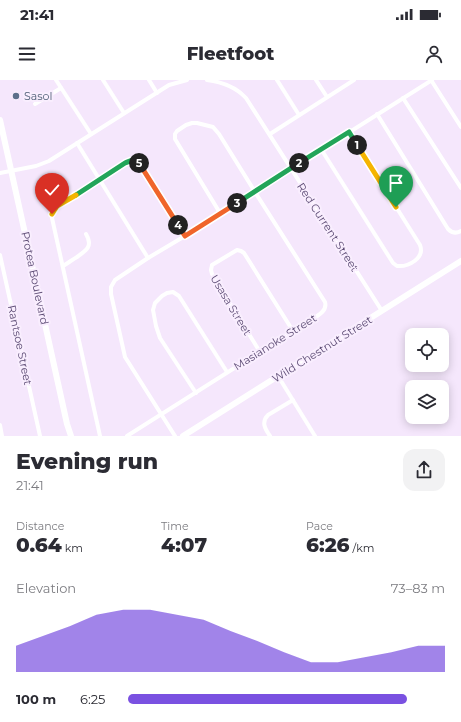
<!DOCTYPE html>
<meta charset="utf-8">
<style>
:root{--surface:#fff;--page:#f2f2f3;--text:#2b2b33;--muted:#7c7c81;--accent:#7a51e1}
body{margin:0;font-family:Montserrat,sans-serif;background:var(--page);color:var(--text);height:100vh;display:flex;flex-direction:column;font-size:15px;white-space:nowrap}
*{box-sizing:border-box;margin:0}
p{font-size:13px;color:var(--muted)}
.icon{flex:none;width:22px;height:22px;fill:none;stroke:currentColor;stroke-width:2;stroke-linecap:round;stroke-linejoin:round}
.map{position:relative;height:356px;overflow:hidden}
.side{display:flex;flex-direction:column;background:var(--surface);flex:1}
.side>*{flex:none}
.buttons{position:absolute;left:405px;top:248px;display:grid;gap:8px}
.buttons a{display:grid;place-items:center;width:44px;height:44px;border-radius:8px;background:var(--surface);box-shadow:0 2px 10px #0003;font-size:20px}
.pin{position:absolute;display:grid;place-items:center;width:34px;height:34px;color:#fff;margin:-41px -17px;border-radius:50% 50% 50% 0;rotate:-45deg;box-shadow:0 0 4px #0007}
.pin .icon{rotate:45deg}
.km{position:absolute;width:20px;height:20px;margin:-10px;border-radius:50%;background:#222;color:#fff;font-size:11px;line-height:20px;text-align:center}
.round{display:grid;place-items:center;flex:none;width:42px;height:42px;border-radius:12px;background:var(--page)}
.overview{display:flex;align-items:center;justify-content:space-between;height:68px;padding:0 16px}
h1{font-size:22px;font-weight:800;line-height:30px}
.stats{display:grid;grid-template-columns:repeat(3,1fr);gap:6px;height:68px;padding:4px 16px}
.stats div{display:grid;align-content:center}
.stats b{font-size:20px;font-weight:800}
.stats small{font-size:11px;font-weight:400}
.stats p{font-size:11px}
.chart{height:112px;padding:8px 16px}
.chart p{display:flex;justify-content:space-between}
.chart svg{width:100%;height:72px;margin-top:4px;fill:var(--accent);opacity:.7}
ul{padding:0 16px;list-style:none;font-size:13px}
li{display:grid;grid-template-columns:64px 48px 1fr;align-items:center;height:30px}
li i{height:10px;border-radius:5px;background:var(--accent)}
.status{display:flex;justify-content:space-between;align-items:center;height:28px;padding:0 20px;background:var(--surface);direction:ltr}
.status svg{height:11px;fill:currentColor}
header{display:flex;justify-content:space-between;align-items:center;height:52px;padding:0 16px;background:var(--surface);font-size:18px;font-weight:800}
.map>svg:first-child{display:block}
.lines{fill:none;stroke-linecap:round;stroke-linejoin:round}
.street{stroke:#fff;stroke-width:4}
.secondary{stroke:#fff;stroke-width:6}
.split-1-casing{stroke:#fff;stroke-width:8}
.split-2-casing{stroke:#fff;stroke-width:8}
.split-3-casing{stroke:#fff;stroke-width:8}
.split-4-casing{stroke:#fff;stroke-width:8}
.split-5-casing{stroke:#fff;stroke-width:8}
.split-6-casing{stroke:#fff;stroke-width:8}
.split-7-casing{stroke:#fff;stroke-width:8}
.split-1{stroke:#f5b400;stroke-width:5}
.split-2{stroke:#22a559;stroke-width:5}
.split-3{stroke:#22a559;stroke-width:5}
.split-4{stroke:#f0652b;stroke-width:5}
.split-5{stroke:#f0652b;stroke-width:5}
.split-6{stroke:#22a559;stroke-width:5}
.split-7{stroke:#f5b400;stroke-width:5}
.service-dot{fill:#5c6f8a;stroke:#f9eefe;stroke-width:1.5}
.labels{text-anchor:middle;dominant-baseline:central;stroke-width:4;stroke-linejoin:round;paint-order:stroke}
.service-label{font-size:11px;fill:#4e5e75;stroke:#f9eefe;text-anchor:start}
.street-label{font-size:11px;fill:#5d4c75;stroke:#f9eefe}
</style>
<div class="status"><b>21:41</b><svg viewBox="0 0 49 12"><path d="M0 12V9h3v3zM5 12V6h3v6zM10 12V3h3v9zM15 12V0h3v12zM26 1h20v11H26zM47 4h2v5h-2z"/></svg></div>
<header><svg class="icon" aria-label="menu" viewBox="0 0 24 24"><path d="M4 6h16M4 12h16M4 18h16"/></svg>Fleetfoot<svg class="icon" aria-label="person" viewBox="0 0 24 24"><circle cx="12" cy="8" r="4"/><path d="M4 21q1-7 8-7t8 7"/></svg></header>
<div class="map">
<svg width="461" height="356" viewBox="0 0 461 356">
<rect width="100%" height="100%" fill="#f5e7fc"/>
<g class="lines">
<!-- street -->
<g class="street">
<polyline points="56,0 91,54"/>
<polyline points="103,0 124,33"/>
<polyline points="149,0 157,13"/>
<path d="M207,0C222,2 236,7 246,18L382,231"/>
<polyline points="277,0 299,35"/>
<polyline points="316,0 327,17"/>
<polyline points="431,0 461,47"/>
<polyline points="403,18 461,108"/>
<polyline points="35,24 61,8"/>
<path d="M377,34L448,149C452,153 456,154 461,151"/>
<polyline points="270,54 354,0"/>
<polyline points="77,63 148,178"/>
<path d="M321,69L393,183L397,186C409,187 425,178 420,165L349,52"/>
<polyline points="0,93 36,86 49,81 169,5 187,0"/>
<polyline points="0,175 40,356"/>
<path d="M63,186C68,183 72,180 77,177C87,170 93,166 86,154"/>
<polyline points="260,272 212,194 211,190 212,185 237,170 241,171 244,173 293,251"/>
<polyline points="278,296 315,356"/>
<polyline points="196,313 160,258 156,246 153,230 155,223 162,216 167,213 173,212 179,216 227,292"/>
<polyline points="0,345 2,356"/>
<path d="M100,356L52,138L53,131L57,127L125,83C134,79 136,79 142,87L185,156"/>
<path d="M127,356L307,242C315,237 328,232 325,222L255,112L219,54L213,47L197,43H192L186,45L177,51L175,54V59L220,133"/>
<polyline points="175,356 125,277 111,214 111,207 115,200 148,178 185,156 432,0"/>
<path d="M270,356C265,349 261,342 268,335L293,320"/>
</g>
<!-- secondary -->
<g class="secondary">
<polyline points="0,40 67,344 71,356"/>
<polyline points="183,356 461,181"/>
</g>
</g>
<g class="lines">
<defs>
<polyline id="split-1" points="357,65 396,127"/>
<polyline id="split-2" points="299,83 349,52 357,65"/>
<polyline id="split-3" points="237,123 299,83"/>
<polyline id="split-4" points="178,145 185,156 237,123"/>
<polyline id="split-5" points="139,83 178,145"/>
<path id="split-6" d="M76,115L125,83C130,81 134,78 139,83"/>
<polyline id="split-7" points="52,134 55,129 57,126 76,115"/>
</defs>
<!-- split-1 casing -->
<use href="#split-1" class="split-1-casing"/>
<!-- split-2 casing -->
<use href="#split-2" class="split-2-casing"/>
<!-- split-3 casing -->
<use href="#split-3" class="split-3-casing"/>
<!-- split-4 casing -->
<use href="#split-4" class="split-4-casing"/>
<!-- split-5 casing -->
<use href="#split-5" class="split-5-casing"/>
<!-- split-6 casing -->
<use href="#split-6" class="split-6-casing"/>
<!-- split-7 casing -->
<use href="#split-7" class="split-7-casing"/>
<!-- split-1 -->
<use href="#split-1" class="split-1"/>
<!-- split-2 -->
<use href="#split-2" class="split-2"/>
<!-- split-3 -->
<use href="#split-3" class="split-3"/>
<!-- split-4 -->
<use href="#split-4" class="split-4"/>
<!-- split-5 -->
<use href="#split-5" class="split-5"/>
<!-- split-6 -->
<use href="#split-6" class="split-6"/>
<!-- split-7 -->
<use href="#split-7" class="split-7"/>
</g>
<!-- markers -->
<circle class="service-dot" cx="16" cy="16" r="4"/>
<g class="labels">
<!-- service labels -->
<g class="service-label">
<text x="24" y="16">Sasol</text>
</g>
<!-- street labels -->
<g class="street-label">
<text transform="translate(328 147) rotate(57)">Red Current Street</text>
<text transform="translate(35 198) rotate(78)">Protea Boulevard</text>
<text transform="translate(231 225) rotate(59)">Usasa Street</text>
<text transform="translate(275 262) rotate(-32)">Masianoke Street</text>
<text transform="translate(20 265) rotate(78)">Rantsoe Street</text>
<text transform="translate(322 269) rotate(-32)">Wild Chestnut Street</text>
</g>
</g>
</svg>
<div class="buttons">
<a><svg class="icon" aria-label="locate" viewBox="0 0 24 24"><circle cx="12" cy="12" r="6"/><path d="M12 2v4M12 18v4M2 12h4M18 12h4"/></svg></a>
<a><svg class="icon" aria-label="layers" viewBox="0 0 24 24"><path d="M12 4l9 5-9 5-9-5zM3 14l9 5 9-5"/></svg></a>
</div>
<div class="pin" style="left:396px;top:127px;background:#1e9e55"><svg class="icon" aria-label="arrive" viewBox="0 0 24 24"><path d="M6 21V4h12l-3 4 3 4H6"/></svg></div>
<div class="pin" style="left:52px;top:134px;background:#d93025"><svg class="icon" aria-label="check" viewBox="0 0 24 24"><path d="M5 12l5 5 9-10"/></svg></div>
<b class="km" style="left:357px;top:65px">1</b>
<b class="km" style="left:299px;top:83px">2</b>
<b class="km" style="left:237px;top:123px">3</b>
<b class="km" style="left:178px;top:145px">4</b>
<b class="km" style="left:139px;top:83px">5</b>
</div>
<section class="side">
<div class="overview"><div><h1>Evening run</h1><p>21:41</p></div><a class="round"><svg class="icon" aria-label="share" viewBox="0 0 24 24"><path d="M12 15V3M7 8l5-5 5 5M5 13v7h14v-7"/></svg></a></div>
<div class="stats">
<div><p>Distance</p><b>0.64<small> km</small></b></div>
<div><p>Time</p><b>4:07</b></div>
<div><p>Pace</p><b>6:26<small> /km</small></b></div>
</div>
<div class="chart"><p><span>Elevation</span>73–83 m</p>
<svg viewBox="0 0 160 44" preserveAspectRatio="none"><path d="M0 44V28L10 22L20 16L30 9L40 6L50 6L60 9L70 12L80 19L90 25L100 32L110 38L120 38L130 35L140 32L150 28L160 28V44z"/></svg>
</div>
<ul>
<li><b>100 m</b>6:25<i style="width:88%"></i></li>
</ul>
</section>
